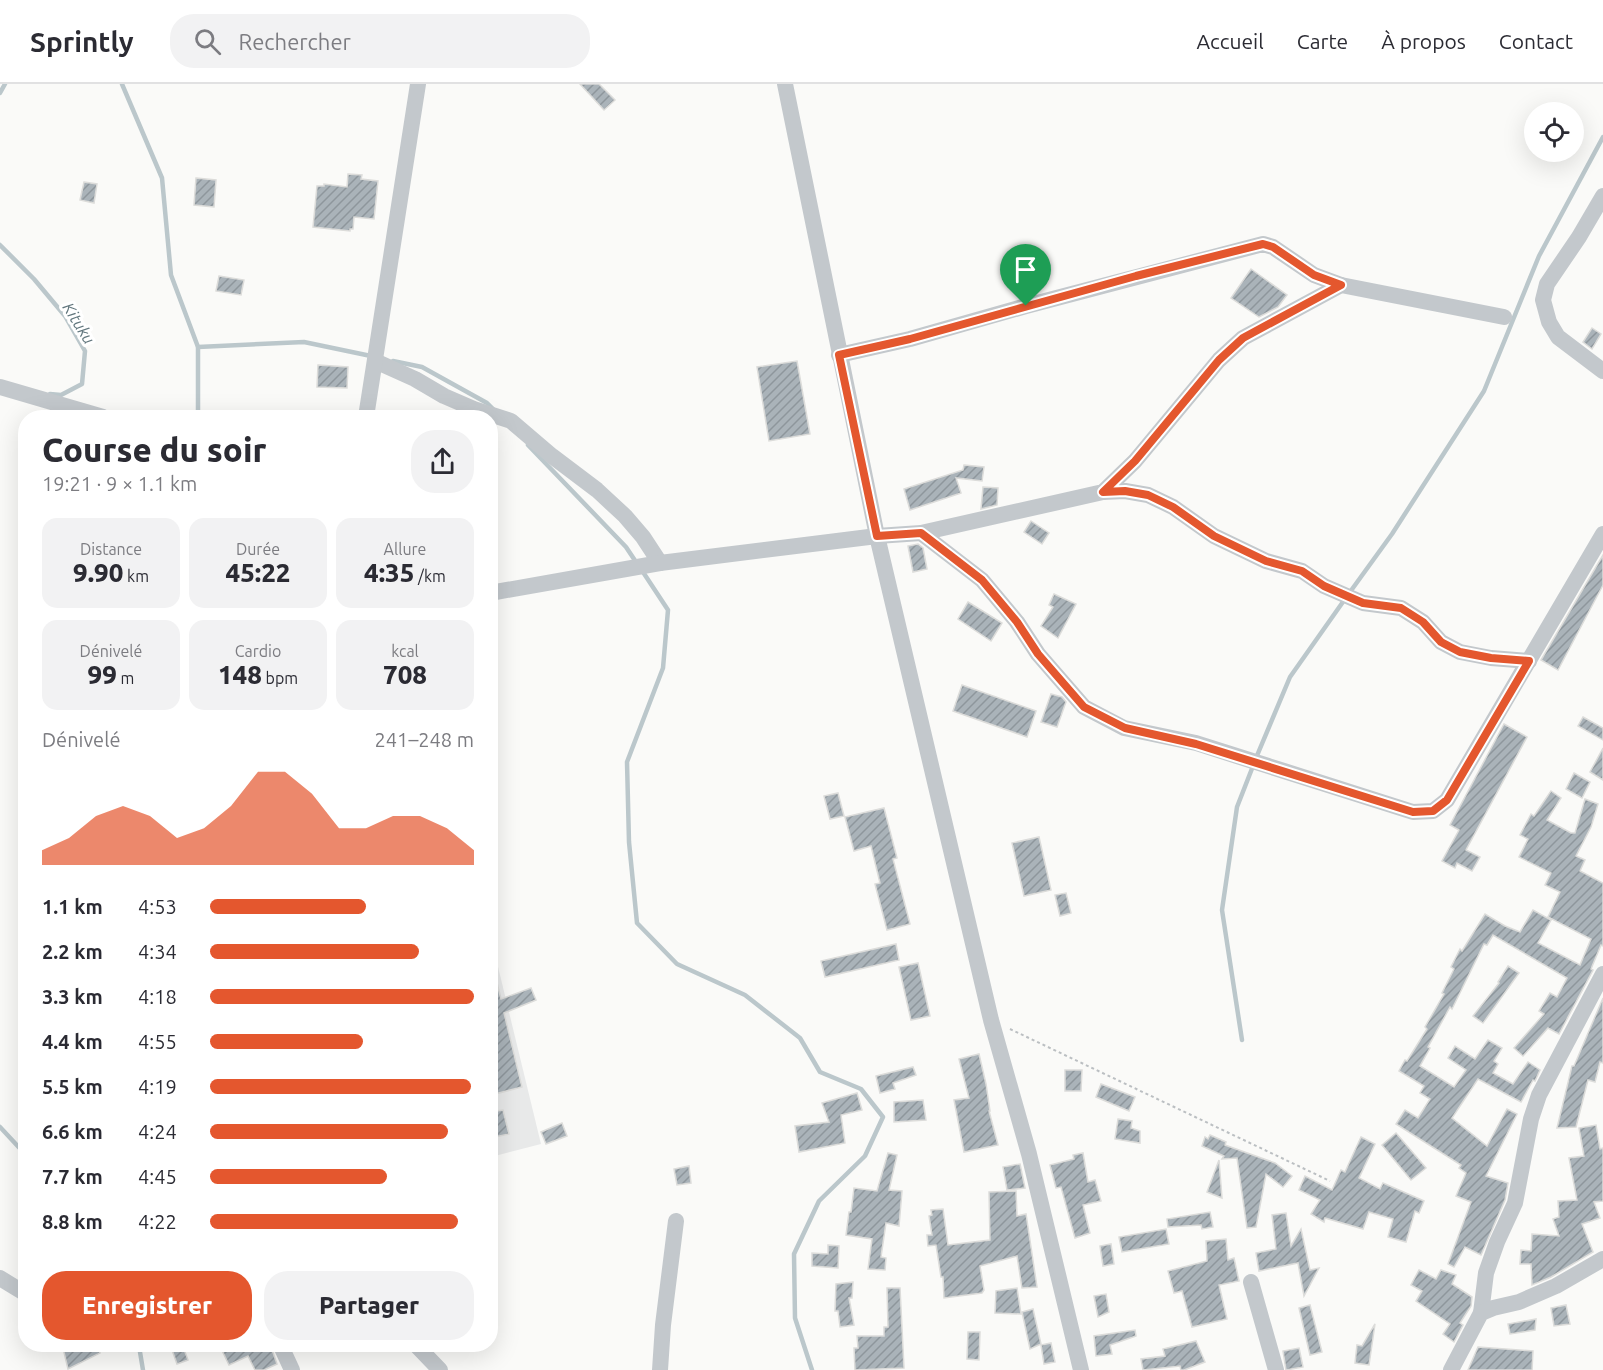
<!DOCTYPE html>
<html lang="fr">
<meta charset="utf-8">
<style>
:root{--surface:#fff;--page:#f2f2f3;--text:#2b2b33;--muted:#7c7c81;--line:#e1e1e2;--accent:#e4572e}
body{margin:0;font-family:Ubuntu,sans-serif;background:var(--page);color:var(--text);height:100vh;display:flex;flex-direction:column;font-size:22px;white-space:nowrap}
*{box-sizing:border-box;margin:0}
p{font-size:20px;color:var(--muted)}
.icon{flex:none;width:33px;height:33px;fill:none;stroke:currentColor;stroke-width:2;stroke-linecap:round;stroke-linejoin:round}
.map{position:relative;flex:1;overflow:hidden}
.details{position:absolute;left:18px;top:326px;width:480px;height:942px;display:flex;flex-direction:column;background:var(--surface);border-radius:24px;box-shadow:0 6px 24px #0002}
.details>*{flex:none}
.controls{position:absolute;left:1524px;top:18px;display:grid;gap:12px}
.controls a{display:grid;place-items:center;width:60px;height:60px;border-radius:50%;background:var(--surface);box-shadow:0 6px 24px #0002;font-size:30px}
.pin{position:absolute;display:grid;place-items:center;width:51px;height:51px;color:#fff;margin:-62px -26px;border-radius:50% 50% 50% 0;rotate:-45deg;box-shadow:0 0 6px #0007}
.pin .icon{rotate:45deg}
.round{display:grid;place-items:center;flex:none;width:63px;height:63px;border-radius:24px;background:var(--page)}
.overview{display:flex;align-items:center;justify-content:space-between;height:102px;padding:0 24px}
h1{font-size:33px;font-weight:800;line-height:45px}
.metrics{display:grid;grid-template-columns:repeat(3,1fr);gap:9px;height:102px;padding:6px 24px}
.metrics div{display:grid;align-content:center;border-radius:15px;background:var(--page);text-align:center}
.metrics b{font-size:26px;font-weight:800}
.metrics small{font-size:16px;font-weight:400}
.metrics p{font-size:16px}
.chart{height:168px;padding:12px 24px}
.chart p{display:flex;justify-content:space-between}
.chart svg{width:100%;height:108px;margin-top:6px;fill:var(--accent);opacity:.7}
.cta{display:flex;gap:12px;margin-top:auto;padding:12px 24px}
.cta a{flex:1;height:69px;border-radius:24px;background:var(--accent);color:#fff;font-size:24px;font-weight:800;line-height:69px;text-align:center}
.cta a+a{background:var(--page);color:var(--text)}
ul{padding:0 24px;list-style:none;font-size:20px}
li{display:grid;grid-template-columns:96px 72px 1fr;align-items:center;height:45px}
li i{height:15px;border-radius:8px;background:var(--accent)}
header{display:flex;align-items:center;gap:36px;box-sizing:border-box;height:84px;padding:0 30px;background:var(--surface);border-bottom:2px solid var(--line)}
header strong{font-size:28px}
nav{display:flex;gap:33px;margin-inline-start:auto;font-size:21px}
.search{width:420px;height:54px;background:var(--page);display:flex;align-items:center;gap:15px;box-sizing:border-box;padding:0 21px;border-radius:24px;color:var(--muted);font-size:22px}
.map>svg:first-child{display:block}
.built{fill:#e8e9e9}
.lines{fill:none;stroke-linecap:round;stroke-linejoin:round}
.stream{stroke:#bbc7cb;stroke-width:4.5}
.building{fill:url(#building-hatch);stroke:#dcdcda;stroke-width:1.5}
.path{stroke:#bbbfc2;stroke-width:2;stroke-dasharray:3 3;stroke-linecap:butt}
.minor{stroke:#c3c8cc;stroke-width:16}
.route-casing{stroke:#fff;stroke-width:12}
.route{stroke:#e4572e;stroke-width:8}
.labels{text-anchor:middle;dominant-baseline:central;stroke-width:6;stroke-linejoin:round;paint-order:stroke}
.water-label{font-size:16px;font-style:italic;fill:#60757c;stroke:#fff}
</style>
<header>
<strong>Sprintly</strong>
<div class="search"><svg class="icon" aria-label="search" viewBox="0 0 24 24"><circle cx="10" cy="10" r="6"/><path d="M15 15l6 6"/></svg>Rechercher</div>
<nav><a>Accueil</a><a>Carte</a><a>À propos</a><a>Contact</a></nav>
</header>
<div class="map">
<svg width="1603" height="1286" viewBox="0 0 1603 1286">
<defs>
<pattern id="building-hatch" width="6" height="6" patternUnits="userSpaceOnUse" patternTransform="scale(1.5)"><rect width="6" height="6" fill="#aab3b9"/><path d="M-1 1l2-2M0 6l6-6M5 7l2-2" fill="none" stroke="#8e969c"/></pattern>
</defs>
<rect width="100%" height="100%" fill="#fafaf8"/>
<!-- built -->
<polygon class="built" points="492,858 541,1060 491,1073 490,859"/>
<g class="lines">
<!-- stream -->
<g class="stream">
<polyline points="122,0 162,94 171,191 198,263 198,333"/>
<polyline points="0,9 5,0"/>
<polyline points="0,161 34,195 65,232 85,267 82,300 61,311 50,310"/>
<polyline points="198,263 304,258 371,272"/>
<polyline points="393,277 422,283 487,319 493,325"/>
<polyline points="528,361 626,463 636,478"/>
<polyline points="641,485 668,526 663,584 627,678 629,758 637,839 677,880 745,911 800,954 820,988 861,1005 883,1033 865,1072 819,1117 794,1170 795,1234 812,1286"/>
<polyline points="1350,508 1392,450 1484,307 1539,172 1603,53"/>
<polyline points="1256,674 1290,593 1345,515"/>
<polyline points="1242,956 1222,826 1237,723 1253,682"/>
<polyline points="0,1043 26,1071"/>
<polyline points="139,1262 143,1286"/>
</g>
</g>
<!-- building -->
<g class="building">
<polygon points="580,0 599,0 615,16 604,26"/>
<polygon points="348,90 362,91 361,95 378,97 374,135 354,133 353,145 350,145 350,147 313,143 317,102 324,102 324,100 347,103"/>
<polygon points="196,94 216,96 214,123 194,121"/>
<polygon points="84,98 97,100 94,119 80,116"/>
<polygon points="1251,185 1287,211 1278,223 1259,233 1231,214"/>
<polygon points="219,192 244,196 241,211 216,207"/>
<polygon points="1592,244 1601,250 1592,265 1583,258"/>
<polygon points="797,277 810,350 769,357 757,283"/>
<polygon points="318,281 348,283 347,304 317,303"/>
<polygon points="964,381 984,383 982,397 956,394 961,409 910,426 904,405 963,386"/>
<polygon points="983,403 998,404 997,421 981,425"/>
<polygon points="1031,437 1049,449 1042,460 1024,448"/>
<polygon points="918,460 923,464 927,485 913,488 908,462"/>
<polygon points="1603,471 1603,501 1558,586 1541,576"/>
<polygon points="1054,510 1076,520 1058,554 1041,542 1053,523 1049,521"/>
<polygon points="968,518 1002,539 991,557 958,535"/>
<polygon points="962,601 1036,627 1027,653 953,627"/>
<polygon points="1051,610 1062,613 1066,618 1057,643 1041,638"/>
<polygon points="1583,633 1603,644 1603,656 1578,642"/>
<polygon points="1504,640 1527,653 1466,766 1480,773 1472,787 1457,779 1455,784 1442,777 1459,746 1450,741"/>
<polygon points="1603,664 1603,696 1590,688"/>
<polygon points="1574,689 1590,698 1582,714 1566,705"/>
<polygon points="1551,707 1561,714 1547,736 1571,749 1575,749 1585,715 1598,720 1591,743 1576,772 1585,776 1580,787 1603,799 1603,862 1601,861 1591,885 1593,886 1559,950 1548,944 1523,972 1514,964 1544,930 1539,927 1550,909 1557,913 1567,894 1493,851 1487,861 1484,860 1452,925 1450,923 1428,963 1430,964 1420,982 1454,1003 1466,986 1448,974 1455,962 1475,975 1488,956 1502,964 1494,977 1498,980 1493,989 1513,1000 1528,978 1540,986 1535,997 1533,996 1521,1018 1478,995 1452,1034 1487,1062 1507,1025 1517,1030 1486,1092 1508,1099 1505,1116 1481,1171 1465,1163 1454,1183 1448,1180 1471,1118 1456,1112 1466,1089 1459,1084 1461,1081 1396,1040 1405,1026 1418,1034 1430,1015 1420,1009 1424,1002 1399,987 1405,976 1407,977 1427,945 1425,943 1444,910 1442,909 1454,885 1451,883 1460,865 1462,867 1485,830 1505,842 1520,848 1533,826 1551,836 1538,859 1580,881 1591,855 1548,833 1560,808 1545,801 1551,789 1519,773 1528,755 1520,751 1531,730 1534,732"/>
<polygon points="838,709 844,732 830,735 824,712"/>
<polygon points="884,724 897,774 893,775 910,840 887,846 875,800 880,799 871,762 854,767 845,733"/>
<polygon points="1039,753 1051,806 1024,812 1012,759"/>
<polygon points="1066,809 1071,829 1060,832 1055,811"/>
<polygon points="896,860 899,876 825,893 821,877"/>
<polygon points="918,879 930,932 911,936 899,883"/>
<polygon points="1508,882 1519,889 1483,939 1473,932 1499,899 1498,898"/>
<polygon points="495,891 501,915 531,904 536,916 504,929 522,1003 495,1010 490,994 490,892"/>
<polygon points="1603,914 1603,979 1600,978 1595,998 1588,996 1576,1043 1557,1044 1572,982 1574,982"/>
<polygon points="979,970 986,1000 990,1027 989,1027 998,1061 964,1068 954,1016 969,1014 959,975"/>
<polygon points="913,983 916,991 893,999 895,1005 880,1009 876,992"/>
<polygon points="1065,986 1082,986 1081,1007 1065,1007"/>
<polygon points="1101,1000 1135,1013 1129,1027 1096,1013"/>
<polygon points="857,1009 862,1026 841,1031 845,1059 799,1068 795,1042 829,1038 822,1019"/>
<polygon points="923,1016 926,1036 894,1038 894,1018"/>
<polygon points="503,1026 509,1050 490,1054 490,1028"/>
<polygon points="1118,1035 1132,1037 1131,1044 1140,1047 1140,1059 1115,1055"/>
<polygon points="562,1039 567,1052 546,1060 541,1048"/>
<polygon points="1596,1041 1600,1065 1603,1064 1603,1117 1594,1118 1600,1134 1582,1140 1593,1168 1551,1193 1532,1201 1531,1180 1520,1180 1521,1166 1531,1167 1532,1150 1559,1152 1553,1135 1559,1133 1558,1117 1577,1116 1569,1074 1584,1072 1579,1044"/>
<polygon points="1396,1049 1426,1084 1411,1096 1382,1061"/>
<polygon points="1210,1051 1226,1058 1225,1061 1275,1079 1292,1092 1283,1103 1266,1090 1256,1143 1247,1144 1237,1074 1222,1075 1224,1072 1202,1062 1205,1053 1208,1055"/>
<polygon points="1361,1053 1375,1060 1359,1094 1380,1105 1383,1099 1424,1117 1419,1129 1415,1127 1406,1158 1388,1153 1393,1135 1369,1128 1363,1145 1325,1134 1324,1138 1311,1130 1320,1116 1299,1106 1305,1092 1332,1106 1341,1086 1345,1088"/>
<polygon points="888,1069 897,1071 889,1106 902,1107 899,1142 886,1139 881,1173 886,1174 885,1186 868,1185 872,1155 846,1151 849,1128 851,1128 854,1104 877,1107"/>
<polygon points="1083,1069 1088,1098 1095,1096 1101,1117 1083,1121 1090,1149 1075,1154 1061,1103 1056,1104 1050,1081 1074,1075 1073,1071"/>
<polygon points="1219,1076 1222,1114 1207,1108"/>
<polygon points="1020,1080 1025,1104 1007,1106 1003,1083"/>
<polygon points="689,1082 691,1099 677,1101 674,1085"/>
<polygon points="1016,1107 1017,1132 1026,1130 1037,1203 1022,1204 1017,1172 980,1182 984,1206 982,1209 944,1214 943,1193 941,1193 936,1161 928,1162 927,1151 932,1151 929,1132 932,1131 931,1126 943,1125 948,1161 990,1156 989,1108"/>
<polygon points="1210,1128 1213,1143 1202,1145 1201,1141 1168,1143 1167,1135"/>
<polygon points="1286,1129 1291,1162 1301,1145 1310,1186 1319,1184 1304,1212 1298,1179 1259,1187 1256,1169 1276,1165 1272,1131"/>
<polygon points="1166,1145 1169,1160 1122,1168 1119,1153"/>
<polygon points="1226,1155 1228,1176 1234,1174 1239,1197 1219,1201 1227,1235 1192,1243 1182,1207 1174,1209 1168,1187 1207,1177 1206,1157"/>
<polygon points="1111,1160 1114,1180 1103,1182 1100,1162"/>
<polygon points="828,1161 839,1162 838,1184 812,1182 812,1169 828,1170"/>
<polygon points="1419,1186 1436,1195 1441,1186 1456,1191 1452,1200 1472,1213 1471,1222 1460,1239 1463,1241 1454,1258 1443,1250 1450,1240 1416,1217 1422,1207 1411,1201"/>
<polygon points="853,1198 852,1214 849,1214 854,1241 840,1243 838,1227 835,1227 836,1200"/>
<polygon points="887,1204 900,1204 904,1284 855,1286 854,1264 858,1264 857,1252 884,1252 884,1243 888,1243"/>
<polygon points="1017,1204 1021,1230 995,1229 996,1207"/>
<polygon points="1106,1210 1109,1228 1098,1233 1094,1212"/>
<polygon points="1310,1221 1322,1268 1310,1271 1299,1224"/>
<polygon points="1566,1221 1570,1240 1554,1242 1551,1224"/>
<polygon points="1033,1225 1041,1260 1030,1265 1022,1228"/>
<polygon points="1536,1235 1535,1246 1510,1250 1508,1240"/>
<polygon points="1375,1240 1369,1281 1355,1279 1357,1261 1362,1262"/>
<polygon points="1135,1246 1136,1252 1110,1261 1112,1270 1096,1272 1094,1252"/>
<polygon points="968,1248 980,1248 979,1276 967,1275"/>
<polygon points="1196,1257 1205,1278 1184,1286 1181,1286 1180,1282 1143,1286 1141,1275 1165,1272 1163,1265"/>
<polygon points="1051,1259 1055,1278 1044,1280 1041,1261"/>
<polygon points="62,1260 95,1260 100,1269 68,1285"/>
<polygon points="170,1260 182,1260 188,1276 177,1280"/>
<polygon points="219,1260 270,1260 277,1280 264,1286 255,1286 248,1272 229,1281"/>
<polygon points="1478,1263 1533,1267 1532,1286 1468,1286"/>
<polygon points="1299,1264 1303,1283 1286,1286 1283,1267"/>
</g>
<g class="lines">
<!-- path -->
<polyline class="path" points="1010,945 1330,1097"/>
<!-- minor -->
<g class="minor">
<polyline points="785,0 877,452 991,936 1029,1070 1081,1286"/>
<polyline points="1603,112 1579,153 1547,200 1543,216 1549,238 1558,253 1603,287"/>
<polyline points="839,271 910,255 1026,222 1263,160 1273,163 1314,191 1341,201 1504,233"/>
<polyline points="375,277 415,295 444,312 474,325 511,337 552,372 597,406 625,432 643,453 660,479"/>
<polyline points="0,303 103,333"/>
<polyline points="366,333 418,0"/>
<polyline points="1103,408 1125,407 1148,411 1173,423 1214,452 1266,477 1302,487 1324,502 1363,519 1401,524 1423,538 1441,558 1460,568 1491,574 1529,577"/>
<polyline points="921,449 982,496 1017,538 1038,570 1084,623 1124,644 1196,659 1413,728 1433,727 1447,716 1603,450"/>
<polyline points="490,509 660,479 877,452 921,449 1103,408 1135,377 1219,276 1243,254 1341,201"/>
<polyline points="0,1194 26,1210"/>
<polyline points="1251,1198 1276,1286"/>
<polyline points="1481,1229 1486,1189 1497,1158 1515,1119 1531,1035 1539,1011 1603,890"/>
<polyline points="139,1260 146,1260"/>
<polyline points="280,1260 292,1286"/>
<polyline points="415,1260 440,1286"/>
<polyline points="660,1286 663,1241 676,1137"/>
<polyline points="1451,1286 1481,1229 1493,1224 1519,1218 1556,1202 1603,1175"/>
</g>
</g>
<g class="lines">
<defs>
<polygon id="route" points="1263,160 1273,163 1314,191 1341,201 1243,254 1219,276 1135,377 1103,408 1125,407 1148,411 1173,423 1214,452 1266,477 1302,487 1324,502 1363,519 1401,524 1423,538 1441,558 1460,568 1491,574 1529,577 1447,716 1433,727 1413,728 1196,660 1125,644 1084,623 1038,570 1017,538 982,496 921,449 877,452 839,271 910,255 1136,192"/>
</defs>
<!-- route casing -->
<use href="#route" class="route-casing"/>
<!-- route -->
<use href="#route" class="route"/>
</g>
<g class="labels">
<!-- water labels -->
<g class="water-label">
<text transform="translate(79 239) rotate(58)">Kituku</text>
</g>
</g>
</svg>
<div class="controls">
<a><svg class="icon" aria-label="locate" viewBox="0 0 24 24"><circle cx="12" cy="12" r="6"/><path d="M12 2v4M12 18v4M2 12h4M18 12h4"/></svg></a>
</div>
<div class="pin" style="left:1026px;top:222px;background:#1e9e55"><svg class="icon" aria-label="arrive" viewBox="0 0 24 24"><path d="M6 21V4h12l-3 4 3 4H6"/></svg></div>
<section class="details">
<div class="overview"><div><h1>Course du soir</h1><p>19:21 · 9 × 1.1 km</p></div><a class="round"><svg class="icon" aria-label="share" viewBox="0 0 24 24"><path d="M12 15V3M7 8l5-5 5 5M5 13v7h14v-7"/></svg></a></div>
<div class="metrics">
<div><p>Distance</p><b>9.90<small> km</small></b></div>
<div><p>Durée</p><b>45:22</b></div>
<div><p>Allure</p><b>4:35<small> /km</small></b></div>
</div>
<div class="metrics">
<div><p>Dénivelé</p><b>99<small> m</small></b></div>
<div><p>Cardio</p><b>148<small> bpm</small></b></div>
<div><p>kcal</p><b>708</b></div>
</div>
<div class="chart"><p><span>Dénivelé</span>241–248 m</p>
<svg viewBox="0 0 160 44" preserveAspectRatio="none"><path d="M0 44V38L10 33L20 24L30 20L40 24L50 33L60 29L70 20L80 6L90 6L100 15L110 29L120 29L130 24L140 24L150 29L160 38V44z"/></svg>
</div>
<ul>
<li><b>1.1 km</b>4:53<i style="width:59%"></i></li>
<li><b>2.2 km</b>4:34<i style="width:79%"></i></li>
<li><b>3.3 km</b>4:18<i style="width:100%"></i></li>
<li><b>4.4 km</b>4:55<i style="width:58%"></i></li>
<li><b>5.5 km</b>4:19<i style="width:99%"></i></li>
<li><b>6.6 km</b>4:24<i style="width:90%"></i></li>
<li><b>7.7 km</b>4:45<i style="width:67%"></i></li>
<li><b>8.8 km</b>4:22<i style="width:94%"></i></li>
</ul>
<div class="cta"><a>Enregistrer</a><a>Partager</a></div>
</section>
</div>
